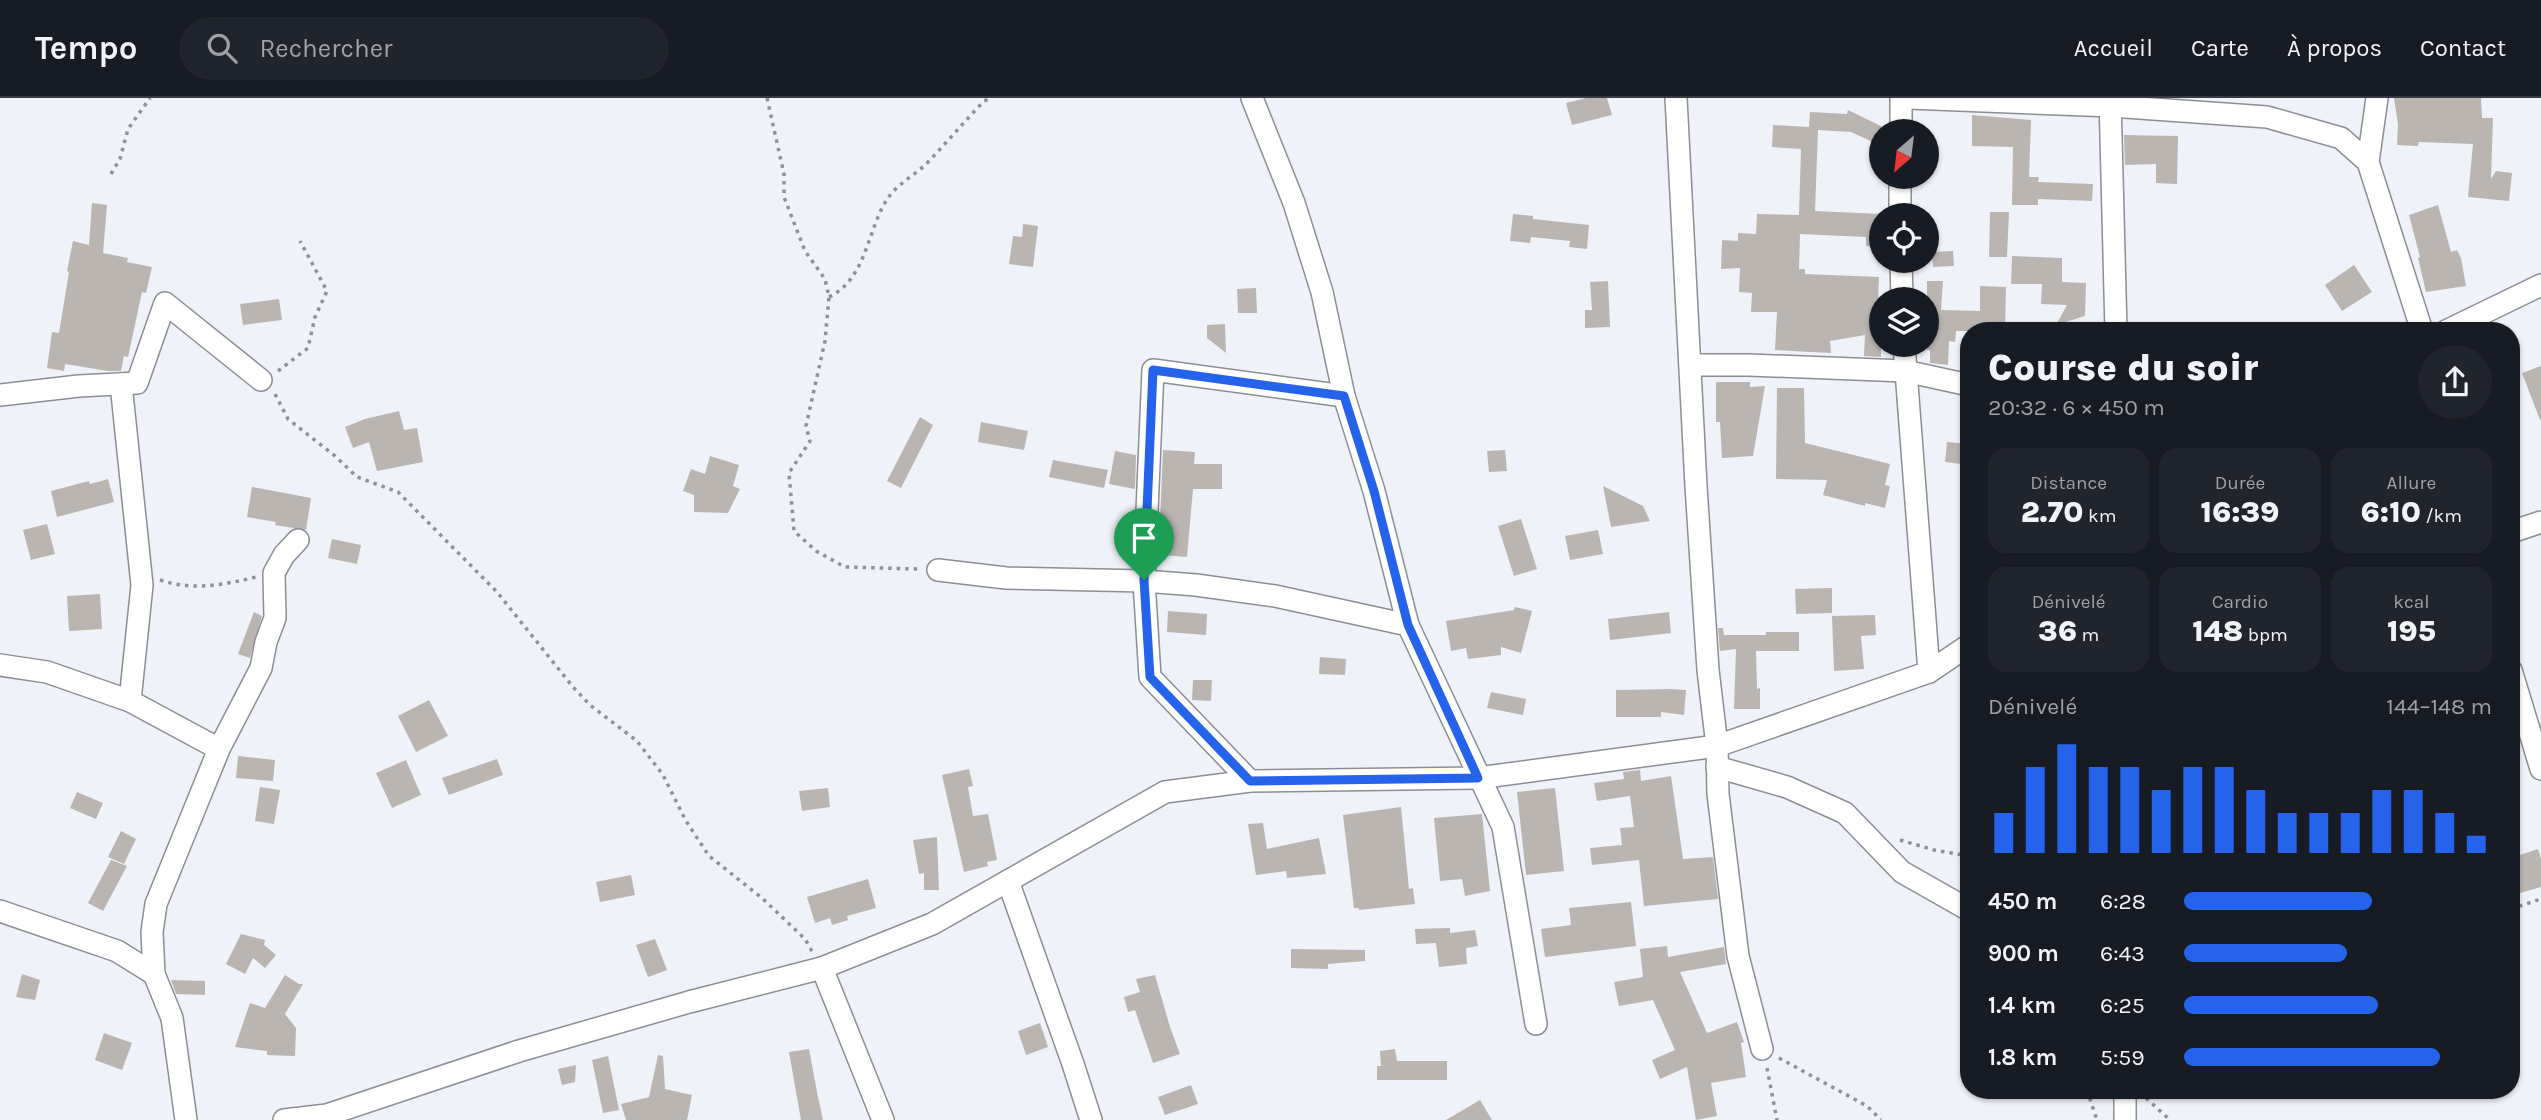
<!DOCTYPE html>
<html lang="fr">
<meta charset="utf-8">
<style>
:root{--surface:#171b24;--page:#20242c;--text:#f1f3f6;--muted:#9ea1a6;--line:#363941;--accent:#2563eb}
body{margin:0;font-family:Karla,sans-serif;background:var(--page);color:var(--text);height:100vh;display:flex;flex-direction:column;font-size:26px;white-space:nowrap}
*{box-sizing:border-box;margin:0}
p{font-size:23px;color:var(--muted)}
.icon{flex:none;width:38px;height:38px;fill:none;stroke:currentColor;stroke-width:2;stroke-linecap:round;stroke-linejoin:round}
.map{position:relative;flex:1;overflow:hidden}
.panel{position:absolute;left:1960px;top:224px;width:560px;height:777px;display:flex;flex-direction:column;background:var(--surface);border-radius:28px;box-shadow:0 2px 5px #0004}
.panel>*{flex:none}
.needle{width:46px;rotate:208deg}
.buttons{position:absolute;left:1869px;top:21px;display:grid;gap:14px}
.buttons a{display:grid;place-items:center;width:70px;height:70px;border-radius:50%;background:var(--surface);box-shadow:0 2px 5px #0004;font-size:35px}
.pin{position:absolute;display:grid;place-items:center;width:60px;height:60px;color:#fff;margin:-72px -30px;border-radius:50% 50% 50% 0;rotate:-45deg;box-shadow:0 0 7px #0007}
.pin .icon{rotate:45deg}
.round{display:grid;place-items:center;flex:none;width:74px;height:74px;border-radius:37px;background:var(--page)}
.headline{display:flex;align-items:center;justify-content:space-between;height:119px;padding:0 28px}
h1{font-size:38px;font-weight:800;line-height:52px}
.stats{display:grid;grid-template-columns:repeat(3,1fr);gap:10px;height:119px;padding:7px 28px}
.stats div{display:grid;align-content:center;border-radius:18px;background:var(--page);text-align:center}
.stats b{font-size:30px;font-weight:800}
.stats small{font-size:19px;font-weight:400}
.stats p{font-size:19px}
.chart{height:196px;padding:14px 28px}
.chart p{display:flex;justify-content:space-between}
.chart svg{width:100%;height:126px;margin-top:7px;stroke:var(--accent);stroke-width:6}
ul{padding:0 28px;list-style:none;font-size:23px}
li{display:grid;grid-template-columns:112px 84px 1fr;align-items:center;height:52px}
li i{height:18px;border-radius:9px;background:var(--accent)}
header{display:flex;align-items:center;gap:42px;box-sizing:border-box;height:98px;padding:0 35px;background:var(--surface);border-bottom:2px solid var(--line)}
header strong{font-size:33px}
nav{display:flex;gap:38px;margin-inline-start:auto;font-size:24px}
.search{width:490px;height:63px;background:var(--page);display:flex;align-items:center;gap:18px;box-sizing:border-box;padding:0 24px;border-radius:38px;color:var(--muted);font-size:26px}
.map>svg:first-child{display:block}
.building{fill:#bbb5b2}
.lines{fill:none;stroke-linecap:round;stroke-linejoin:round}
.minor-casing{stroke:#8c8e94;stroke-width:24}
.path{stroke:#909196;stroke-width:3.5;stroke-dasharray:3.5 5;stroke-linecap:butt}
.minor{stroke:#fff;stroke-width:21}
.route-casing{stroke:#fff;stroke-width:14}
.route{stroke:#2563eb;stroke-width:9}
</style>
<header>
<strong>Tempo</strong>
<div class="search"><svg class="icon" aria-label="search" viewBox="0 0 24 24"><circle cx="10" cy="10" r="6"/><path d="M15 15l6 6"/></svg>Rechercher</div>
<nav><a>Accueil</a><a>Carte</a><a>À propos</a><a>Contact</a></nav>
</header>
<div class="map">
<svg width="2541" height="1022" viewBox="0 0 2541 1022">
<rect width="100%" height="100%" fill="#eff2f8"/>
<!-- building -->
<g class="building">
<polygon points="1586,0 1607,0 1612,17 1572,27 1566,5"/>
<polygon points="2394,0 2481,0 2482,20 2493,20 2491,81 2496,73 2512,75 2509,103 2468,99 2473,46 2419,44 2418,48 2397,47 2398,26"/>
<polygon points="1848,12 1885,30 1877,46 1851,34 1818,32 1815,113 1881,116 1881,149 1866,148 1866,139 1800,136 1799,171 1805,171 1805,176 1879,179 1877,224 1881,224 1881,259 1864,258 1865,237 1830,243 1831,255 1775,252 1777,214 1751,214 1752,195 1739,194 1740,170 1721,171 1722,142 1738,143 1738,135 1756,136 1757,116 1799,117 1801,51 1772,49 1773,27 1809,29 1810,14 1847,16"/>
<polygon points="1972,17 2031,22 2029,79 2039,79 2038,84 2093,86 2092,103 2038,101 2038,107 2012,107 2013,49 1972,48"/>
<polygon points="2124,37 2178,38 2177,86 2156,85 2156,66 2125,67"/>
<polygon points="92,105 107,107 103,155 128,160 127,164 152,169 146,195 142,194 128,259 124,258 121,273 108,273 65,266 64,273 47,270 52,234 59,235 69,174 67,173 73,143 89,147"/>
<polygon points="2438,107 2451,154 2457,152 2461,160 2466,188 2426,194 2418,160 2420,159 2409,117"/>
<polygon points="1990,114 2009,114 2007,159 1989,159"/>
<polygon points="1513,116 1533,118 1533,121 1589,127 1587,151 1569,149 1570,143 1531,139 1530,145 1510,143"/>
<polygon points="1023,126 1038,128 1033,169 1009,166 1013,138 1022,139"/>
<polygon points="1953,153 1954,168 1933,169 1932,154"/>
<polygon points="2012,158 2062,160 2062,184 2086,185 2085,218 2056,227 2067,207 2041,206 2042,186 2011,186"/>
<polygon points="2354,167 2372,194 2342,213 2325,187"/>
<polygon points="1608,183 1610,229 1585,230 1585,212 1592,212 1590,184"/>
<polygon points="1927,183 1943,183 1941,212 1980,213 1980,188 2006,189 2005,233 1956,233 1955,244 1949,243 1948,267 1930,265 1930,252 1927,252"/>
<polygon points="1256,190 1257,215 1238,215 1237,191"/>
<polygon points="279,201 282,222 243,227 240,206"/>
<polygon points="1225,226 1226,255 1207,240 1207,227"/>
<polygon points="2541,268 2541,321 2540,322 2522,275"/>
<polygon points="1716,284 1750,284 1750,289 1765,288 1753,358 1722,360 1720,324 1716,324"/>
<polygon points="1777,290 1804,290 1805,345 1890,366 1885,387 1890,388 1885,410 1865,405 1865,408 1823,397 1827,382 1776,381"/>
<polygon points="399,313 404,332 417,330 423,364 377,373 369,344 353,350 345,329 365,321"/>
<polygon points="920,319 933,327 901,390 887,383"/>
<polygon points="981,324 1028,333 1024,352 978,344"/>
<polygon points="1947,344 1969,346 1969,367 1945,364"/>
<polygon points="1163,352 1195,354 1194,366 1222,366 1222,391 1193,391 1187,459 1162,457 1165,425 1160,424"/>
<polygon points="1505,352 1507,373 1489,374 1487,353"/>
<polygon points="1115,353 1136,357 1135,391 1109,386"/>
<polygon points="710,358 739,367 733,388 740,391 728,415 694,414 694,397 683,393 691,371 705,376"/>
<polygon points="1053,362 1108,372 1104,390 1049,379"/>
<polygon points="108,381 114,404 57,419 51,393 89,383 90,386"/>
<polygon points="1603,388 1643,408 1650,423 1611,429"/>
<polygon points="252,389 311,400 306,432 275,427 276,424 247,419"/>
<polygon points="1521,421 1537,471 1514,478 1498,428"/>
<polygon points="47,426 55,456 31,462 23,432"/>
<polygon points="1598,432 1603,456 1570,462 1565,438"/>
<polygon points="332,441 361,447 357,466 328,460"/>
<polygon points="1832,490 1832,515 1796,516 1795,491"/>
<polygon points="100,496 102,531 69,533 67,498"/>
<polygon points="1515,509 1532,513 1521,555 1501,549 1501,557 1468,561 1466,550 1451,553 1446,523 1514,512"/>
<polygon points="1168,513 1207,516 1206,537 1167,534"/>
<polygon points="254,514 262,518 250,560 238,556"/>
<polygon points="1669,514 1671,535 1610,542 1608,521"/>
<polygon points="1875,517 1876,537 1861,538 1864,571 1834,573 1832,518"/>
<polygon points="1718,530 1723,530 1724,537 1766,537 1766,534 1799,534 1799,553 1756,553 1757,591 1760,590 1760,611 1734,611 1736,551 1720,553"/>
<polygon points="1320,559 1346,561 1345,577 1319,576"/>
<polygon points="1193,582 1212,582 1211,603 1192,602"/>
<polygon points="1670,591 1686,592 1684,617 1661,614 1661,619 1616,619 1616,592"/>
<polygon points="1491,594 1526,601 1523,617 1487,610"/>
<polygon points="429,602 448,638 416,654 398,618"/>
<polygon points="238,658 275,662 273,683 236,680"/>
<polygon points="497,661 503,677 449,697 442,680"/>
<polygon points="406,662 421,697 392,710 376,675"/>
<polygon points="969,671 973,688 968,689 973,718 988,716 997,762 987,764 988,768 964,774 942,677"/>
<polygon points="1640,672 1641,683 1671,678 1683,761 1713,759 1718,801 1644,808 1639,762 1592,767 1590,750 1622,747 1620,730 1634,729 1630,698 1597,703 1594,685 1624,681 1623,674"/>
<polygon points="260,689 280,692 274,726 255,723"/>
<polygon points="828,690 830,709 802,713 799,693"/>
<polygon points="1555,690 1564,773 1526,777 1517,694"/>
<polygon points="77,694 103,705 96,721 70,710"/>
<polygon points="1401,709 1409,791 1413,790 1415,806 1359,812 1359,810 1354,810 1343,717"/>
<polygon points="1482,716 1490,793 1465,798 1462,781 1440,783 1434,720"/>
<polygon points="1263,725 1267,751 1319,740 1326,776 1287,780 1286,773 1256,777 1248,726"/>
<polygon points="121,733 136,741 124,766 108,759"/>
<polygon points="937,739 939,792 924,792 924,775 919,776 913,742"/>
<polygon points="2538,751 2541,761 2541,789 2520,795 2511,767 2511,760"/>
<polygon points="111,762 127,768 103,813 88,805"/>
<polygon points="631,777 635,797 600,804 596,784"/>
<polygon points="868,781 876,810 847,818 848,822 832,827 830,820 815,825 807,799"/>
<polygon points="1631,804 1636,848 1545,859 1541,831 1571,827 1569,810"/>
<polygon points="1450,830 1450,835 1475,832 1478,848 1466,850 1467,866 1439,869 1436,845 1416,846 1415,831"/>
<polygon points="241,836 265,842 264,847 276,857 265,870 253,860 245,876 226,866"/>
<polygon points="655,841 667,872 648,879 636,847"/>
<polygon points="1667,848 1668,859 1724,849 1726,866 1680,874 1707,935 1737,924 1744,944 1741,945 1746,979 1711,985 1717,1018 1696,1022 1687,969 1660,981 1652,962 1675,952 1653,902 1619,908 1614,884 1643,879 1640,851"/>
<polygon points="1291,851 1365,852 1365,863 1328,866 1328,871 1291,870"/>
<polygon points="22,876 40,882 35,902 16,899"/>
<polygon points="285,877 299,886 303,886 285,916 296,930 295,958 267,957 267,953 235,949 250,905 265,910"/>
<polygon points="1155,877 1170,929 1180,956 1153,965 1135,912 1128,914 1124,899 1140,894 1136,881"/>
<polygon points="171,882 205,883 205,897 176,896"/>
<polygon points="1040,925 1048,949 1026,957 1018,933"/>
<polygon points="104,935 132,945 122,972 95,962"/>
<polygon points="809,951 817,994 823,1022 801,1022 789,954"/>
<polygon points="1395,951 1397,963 1447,963 1447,982 1377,982 1377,968 1381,968 1380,953"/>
<polygon points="658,957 663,958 665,991 692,997 687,1022 626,1022 621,1006 649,999"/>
<polygon points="608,958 619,1012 603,1015 592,962"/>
<polygon points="576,967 575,984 562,987 558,971"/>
<polygon points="1191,987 1198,1006 1165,1017 1158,999"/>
<polygon points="1480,1002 1492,1022 1446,1022"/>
</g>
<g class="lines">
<defs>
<g id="minor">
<polyline points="1252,0 1294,105 1322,194 1344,298 1374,393 1408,527 1503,729 1536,926"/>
<polyline points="1676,0 1696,388 1708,572 1717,648 1718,696 1738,858 1762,951"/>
<polyline points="1908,0 2111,8 2267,19 2341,40 2368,64 2422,233"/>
<polyline points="2110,0 2116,233"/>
<polyline points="1901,33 1901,0"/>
<polyline points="2368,64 2377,0"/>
<polyline points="1900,117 1900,79"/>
<polyline points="1901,163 1902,201"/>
<polyline points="2446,233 2541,187"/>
<polyline points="1904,247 1929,574"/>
<polyline points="1690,267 1749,267 1905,273 1969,287"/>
<polyline points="0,297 79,288 137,285 165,205 261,282"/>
<polyline points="2511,434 2541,424"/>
<polyline points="938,472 1006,480 1144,483 1196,487 1275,498 1408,527"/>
<polyline points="0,567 47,574 130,603 142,487 121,286"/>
<polyline points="2511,572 2541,671"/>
<polyline points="130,603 219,651"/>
<polyline points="1717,669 1787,689 1845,715 1902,774 1969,812"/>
<polyline points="1250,683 1150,579 1144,483 1153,272 1344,298"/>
<polyline points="1008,783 1073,966 1091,1022"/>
<polyline points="0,813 117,853 154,876 172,920 186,1022"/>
<polyline points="822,870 883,1022"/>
<polyline points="154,876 152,834 156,806 219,651 261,570 266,544 275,520 274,475 284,457 298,442"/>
<polyline points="284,1022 327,1017 519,953 689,904 822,870 932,826 1165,694 1250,683 1478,680 1717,648 1929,574 1969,547"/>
<polyline points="2125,1022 2125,992"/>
</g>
</defs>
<!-- minor casing -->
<use href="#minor" class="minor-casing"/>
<!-- path -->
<g class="path">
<polyline points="767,0 784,76 784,99 805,153 825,181 829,199 825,243 806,328 810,343 789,375 794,433 816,453 845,469 919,471"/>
<polyline points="111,76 120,61 128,31 150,0"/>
<path d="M829,199C866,181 867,134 886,103C897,85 915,78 929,63C948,43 965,23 984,3L992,0"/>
<polyline points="278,273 308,250 315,219 327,193 300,143"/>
<polyline points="275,296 288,321 335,358 357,379 398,394 497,494 573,589 590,607 637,643 663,677 686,723 709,758 762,800 805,841 813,855"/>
<path d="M160,482C193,493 223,487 256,479"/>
<polyline points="1900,742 1934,752 1969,758"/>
<polyline points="2511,811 2541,801"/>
<polyline points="1779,960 1867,1008 1881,1022"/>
<polyline points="1767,970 1777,1022"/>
<polyline points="2087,992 2097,1022"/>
<polyline points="2146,1000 2170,1022"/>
</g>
<!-- minor -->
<use href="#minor" class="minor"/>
</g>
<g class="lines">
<defs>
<polygon id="route" points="1153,272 1344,298 1374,393 1408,527 1478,680 1250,683 1150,579 1144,482"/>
</defs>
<!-- route casing -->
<use href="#route" class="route-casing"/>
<!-- route -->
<use href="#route" class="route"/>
</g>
</svg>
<div class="buttons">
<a><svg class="needle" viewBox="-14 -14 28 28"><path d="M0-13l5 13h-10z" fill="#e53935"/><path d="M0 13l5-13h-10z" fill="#9ea1a6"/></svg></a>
<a><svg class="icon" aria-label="locate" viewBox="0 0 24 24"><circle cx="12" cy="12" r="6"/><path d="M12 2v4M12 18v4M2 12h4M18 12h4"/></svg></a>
<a><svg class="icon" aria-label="layers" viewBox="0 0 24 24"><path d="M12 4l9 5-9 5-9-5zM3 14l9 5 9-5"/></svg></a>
</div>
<div class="pin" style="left:1144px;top:482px;background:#1e9e55"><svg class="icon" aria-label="arrive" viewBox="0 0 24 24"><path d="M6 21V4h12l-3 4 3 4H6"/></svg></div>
<section class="panel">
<div class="headline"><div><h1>Course du soir</h1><p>20:32 · 6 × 450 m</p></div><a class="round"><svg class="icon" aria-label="share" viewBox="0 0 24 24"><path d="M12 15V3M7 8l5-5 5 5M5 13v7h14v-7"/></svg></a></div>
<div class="stats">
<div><p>Distance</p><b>2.70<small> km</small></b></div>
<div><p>Durée</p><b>16:39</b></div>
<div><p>Allure</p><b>6:10<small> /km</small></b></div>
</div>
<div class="stats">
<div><p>Dénivelé</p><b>36<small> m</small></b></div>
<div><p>Cardio</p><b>148<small> bpm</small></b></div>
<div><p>kcal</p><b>195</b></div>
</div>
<div class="chart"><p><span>Dénivelé</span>144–148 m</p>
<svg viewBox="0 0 160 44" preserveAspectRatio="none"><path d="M5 44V30M15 44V14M25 44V6M35 44V14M45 44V14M55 44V22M65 44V14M75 44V14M85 44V22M95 44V30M105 44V30M115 44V30M125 44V22M135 44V22M145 44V30M155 44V38"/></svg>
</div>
<ul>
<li><b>450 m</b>6:28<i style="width:61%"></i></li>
<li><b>900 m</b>6:43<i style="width:53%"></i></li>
<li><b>1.4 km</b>6:25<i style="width:63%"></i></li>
<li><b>1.8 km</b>5:59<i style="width:83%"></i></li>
</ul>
</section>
</div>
